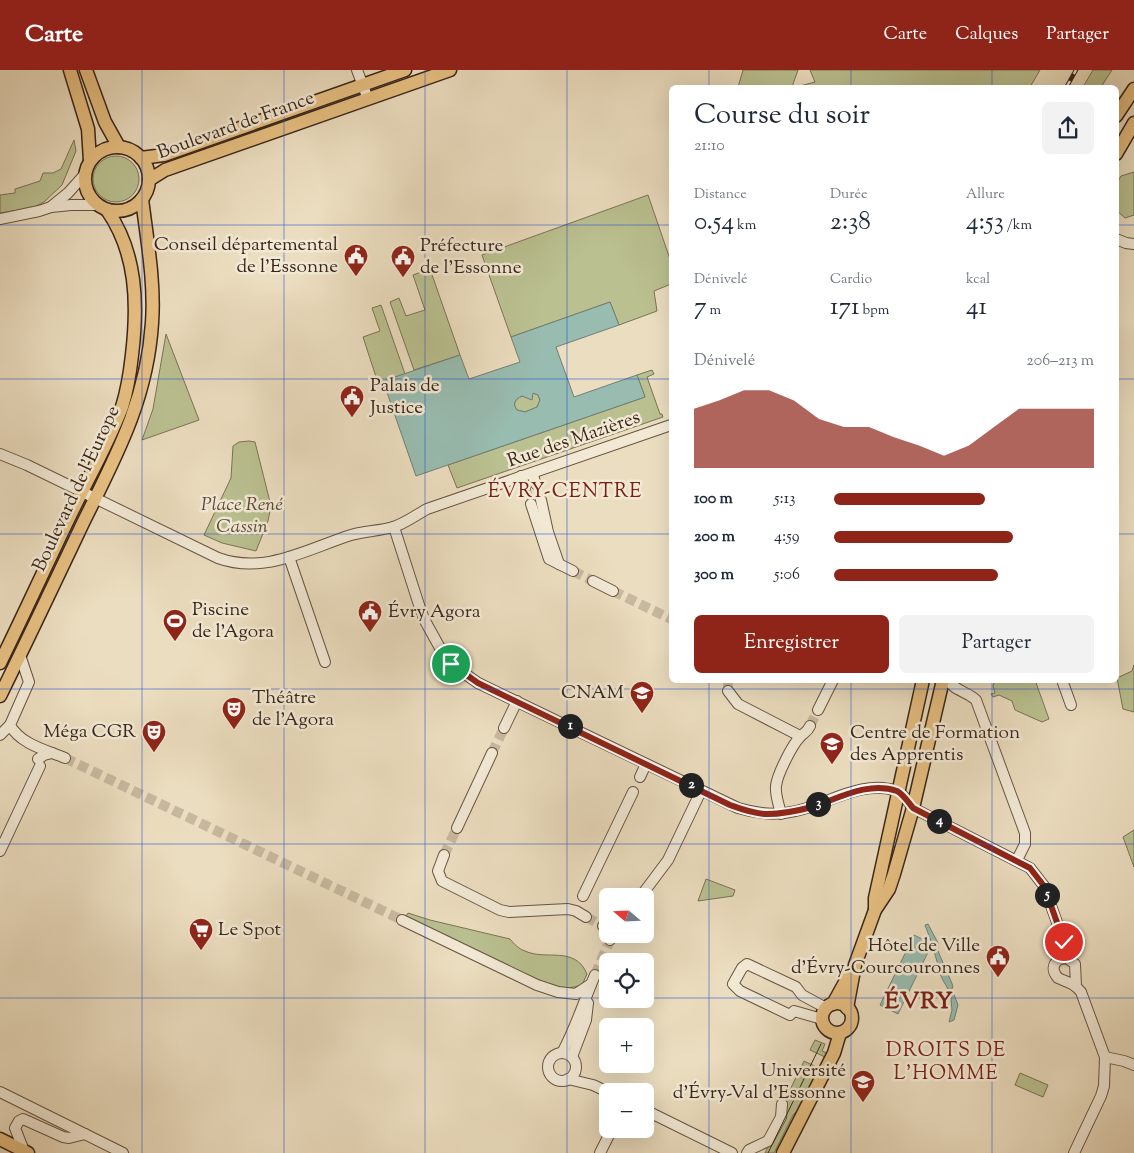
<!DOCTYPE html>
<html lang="fr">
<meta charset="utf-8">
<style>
:root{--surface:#fff;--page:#f2f2f3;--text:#1f2937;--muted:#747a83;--accent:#8f2418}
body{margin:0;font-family:"Sorts Mill Goudy",serif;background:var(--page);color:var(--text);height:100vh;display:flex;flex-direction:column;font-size:19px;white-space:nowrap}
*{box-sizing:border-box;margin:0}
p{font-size:16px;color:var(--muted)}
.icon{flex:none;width:28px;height:28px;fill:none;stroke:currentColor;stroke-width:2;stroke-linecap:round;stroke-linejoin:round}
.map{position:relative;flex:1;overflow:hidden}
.side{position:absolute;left:669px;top:15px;width:450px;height:598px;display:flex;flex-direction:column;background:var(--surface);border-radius:8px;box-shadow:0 5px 20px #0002}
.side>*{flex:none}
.needle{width:32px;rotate:289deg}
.tools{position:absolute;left:599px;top:818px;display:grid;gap:10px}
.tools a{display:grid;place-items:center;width:55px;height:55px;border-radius:8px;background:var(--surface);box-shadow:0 5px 20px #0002;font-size:25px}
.pin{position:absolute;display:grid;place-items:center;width:42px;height:42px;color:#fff;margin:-21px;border:2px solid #fff;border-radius:50%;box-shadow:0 1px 5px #0007}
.km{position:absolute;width:25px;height:25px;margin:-12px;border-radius:50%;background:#222;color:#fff;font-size:14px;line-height:25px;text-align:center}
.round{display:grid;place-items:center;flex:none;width:52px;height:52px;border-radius:8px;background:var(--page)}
.headline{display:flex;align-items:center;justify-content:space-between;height:85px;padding:0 25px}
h1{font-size:28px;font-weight:600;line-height:38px}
.stats{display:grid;grid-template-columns:repeat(3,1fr);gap:8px;height:85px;padding:5px 25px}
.stats div{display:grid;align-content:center}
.stats b{font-size:25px;font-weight:600}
.stats small{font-size:14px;font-weight:400}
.stats p{font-size:14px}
.chart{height:140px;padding:10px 25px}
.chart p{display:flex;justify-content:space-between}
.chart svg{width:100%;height:90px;margin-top:5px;fill:var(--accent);opacity:.7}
.action{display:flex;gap:10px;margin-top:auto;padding:10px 25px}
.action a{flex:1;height:58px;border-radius:8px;background:var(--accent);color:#fff;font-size:20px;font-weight:600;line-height:58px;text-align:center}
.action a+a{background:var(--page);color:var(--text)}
ul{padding:0 25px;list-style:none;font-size:16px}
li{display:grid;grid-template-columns:80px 60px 1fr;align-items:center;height:38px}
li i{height:12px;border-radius:6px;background:var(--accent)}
header{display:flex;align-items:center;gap:30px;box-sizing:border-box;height:70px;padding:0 25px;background:var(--accent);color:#fff}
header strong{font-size:24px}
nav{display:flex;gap:28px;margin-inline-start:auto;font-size:18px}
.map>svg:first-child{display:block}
.green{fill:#bac090;stroke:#7a7355}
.water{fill:#98bcb0;stroke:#728074;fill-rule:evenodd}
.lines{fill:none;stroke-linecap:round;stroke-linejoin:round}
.minor-tunnel{stroke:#c7b89e;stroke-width:10;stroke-dasharray:10 5;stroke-linecap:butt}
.minor-casing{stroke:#665443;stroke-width:12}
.major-casing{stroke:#39261a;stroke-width:15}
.minor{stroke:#f2e9d5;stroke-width:10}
.major{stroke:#e6be80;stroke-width:12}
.tram{stroke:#39261a;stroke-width:1}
.rail-casing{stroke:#39261a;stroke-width:4.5}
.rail{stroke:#f2e9d5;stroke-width:2.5;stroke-dasharray:8;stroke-linecap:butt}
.route-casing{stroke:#fff;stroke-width:10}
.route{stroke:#8f2418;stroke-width:6}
.grid{fill:none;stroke:#1d4ed8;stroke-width:1;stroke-opacity:0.55}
.labels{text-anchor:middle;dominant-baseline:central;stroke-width:5;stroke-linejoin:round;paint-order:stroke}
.street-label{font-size:19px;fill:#39261a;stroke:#f2e9d5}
.poi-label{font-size:19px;fill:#39261a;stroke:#f2e9d5;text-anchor:start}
.park-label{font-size:19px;font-style:italic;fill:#594c38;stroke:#f2e9d5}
.neighbourhood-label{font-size:20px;letter-spacing:1px;fill:#7a1f14;stroke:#f2e9d5}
.district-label{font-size:24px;font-weight:bold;letter-spacing:1px;fill:#7a1f14;stroke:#f2e9d5}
</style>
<header>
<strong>Carte</strong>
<nav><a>Carte</a><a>Calques</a><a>Partager</a></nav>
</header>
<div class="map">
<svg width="1134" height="1083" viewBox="0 0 1134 1083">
<rect width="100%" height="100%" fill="#ebddbf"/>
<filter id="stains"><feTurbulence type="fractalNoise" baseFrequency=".004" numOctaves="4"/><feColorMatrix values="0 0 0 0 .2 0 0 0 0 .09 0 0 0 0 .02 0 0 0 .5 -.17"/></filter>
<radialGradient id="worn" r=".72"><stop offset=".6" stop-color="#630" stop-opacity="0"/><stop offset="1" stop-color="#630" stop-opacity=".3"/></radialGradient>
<!-- green -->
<g class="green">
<polygon points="743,0 798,0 792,17 738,17"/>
<polygon points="810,0 1040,0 1030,17 796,17 815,12"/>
<polygon points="1093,0 1112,0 1101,17 1083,17"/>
<polygon points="74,70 76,81 62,115 44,132 32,138 0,143 0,125 15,123 15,119 40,111 43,103 53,103 61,99"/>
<circle cx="116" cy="109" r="23"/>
<polygon points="1134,102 1134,145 1125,148 1116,140 1116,115 1121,106"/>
<polygon points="648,125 671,192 671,214 654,221 657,241 619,255 610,232 511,267 482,185"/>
<polygon points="430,199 460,285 414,300 390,232 399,228 406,246 425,240 413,205"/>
<polygon points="381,235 405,304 378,313 363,267 380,261 372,238"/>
<polygon points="166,264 199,350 142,370 153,339"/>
<polygon points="652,300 654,304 647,307 660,344 662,344 663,347 457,418 448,395 645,327 637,305"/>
<path d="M533,323L538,325L540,330L537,337L525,342L517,340C512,334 515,329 522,326L529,328Z"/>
<polygon points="249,371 255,372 271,436 268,451 256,481 222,473 204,465 231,408 233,376 239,372"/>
<polygon points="1134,595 1134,642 1123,639 1117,608 1132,601"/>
<polygon points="995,610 1035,610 1049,649 1042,652 1015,640 1012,631 999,625 993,627 991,624 995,623 993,616"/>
<polygon points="1134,760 1134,797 1123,767"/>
<polygon points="706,809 735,820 733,826 698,831"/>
<path d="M408,843L430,850L510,869C514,874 519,879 525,881C546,891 575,875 587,904L582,915C563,921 554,917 536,910L406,846Z"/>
<polygon points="815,970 825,974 822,981 827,983 825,987 810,980"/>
<polygon points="804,991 819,998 802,1036 793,1045 774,1083 765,1083 784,1044 783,1034"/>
<polygon points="1020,1003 1048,1015 1043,1027 1015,1015"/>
</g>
<!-- water -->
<g class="water">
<path d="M610,232L619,255L556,277L574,327L637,305L645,327L416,406L383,311L460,285L469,309L520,292L511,267ZM533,323L538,325L540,330L537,337L525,342L517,340C512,334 515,329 522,326L532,330Z"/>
<path d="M928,854L938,873V881L953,916L950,924C948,917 943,912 941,906C936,888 932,872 925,855Z"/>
<polygon points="914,865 932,874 898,944 880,935"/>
<polygon points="953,922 958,935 954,950 949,952 952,940 951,929"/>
</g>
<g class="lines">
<!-- minor-tunnel -->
<g class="minor-tunnel">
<polyline points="525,418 531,434"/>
<polyline points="573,501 593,511"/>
<polyline points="613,521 671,549"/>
<polyline points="440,578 451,594"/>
<polyline points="728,621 728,614 729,610"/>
<polyline points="810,656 818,640"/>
<polyline points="492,683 504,658"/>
<polyline points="65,688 402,850"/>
<polyline points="444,785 457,758"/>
<polyline points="586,847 603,856"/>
<polyline points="595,905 610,870"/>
</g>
<defs>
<g id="minor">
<polyline points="357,0 368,29"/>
<polyline points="52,136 68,123 85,104"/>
<polyline points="0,149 39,141 51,137 71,135 97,135"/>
<polyline points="1116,169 1126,173 1134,174"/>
<path d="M0,384L27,395L218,488C265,505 307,479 351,465C365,461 379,461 393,457C404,454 416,445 427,439L671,355"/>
<polyline points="532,403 536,414"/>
<polyline points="521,406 525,418"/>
<polyline points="541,430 548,462 559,494"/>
<polyline points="531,434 549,489 573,501"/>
<polyline points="394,457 419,535 424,549 440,578"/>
<polyline points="289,487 325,592"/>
<polyline points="593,511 613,521"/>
<path d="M20,585L29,612L10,655C20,674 46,680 65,688"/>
<path d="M451,594L478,613L738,738C758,744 776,746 796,741C828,734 863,709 897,721C903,723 909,733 913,738L1030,798L1044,816L1064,872V888"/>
<path d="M948,610C953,620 968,622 976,630L1025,763V774L1017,790"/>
<polyline points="1062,610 1071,635"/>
<polyline points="728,621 738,634 800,666"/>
<polyline points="818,640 833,610"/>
<polyline points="504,658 517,631"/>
<polyline points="0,665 10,655"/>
<polyline points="38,689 44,685 52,683"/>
<polyline points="640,707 646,694"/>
<path d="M781,744C779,735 775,725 776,716C777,705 792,675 800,667C804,662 807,663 810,656"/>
<polyline points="457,758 492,683"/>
<polyline points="0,781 40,696"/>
<polyline points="444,785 438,801 442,811 500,840 509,842 568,839 576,841 586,847"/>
<polyline points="583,826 633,722"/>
<polyline points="641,826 668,790 701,721"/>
<polyline points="402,850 537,915 558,922 576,924 591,914"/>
<polyline points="603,856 608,858"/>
<polyline points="610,870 614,864"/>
<polyline points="822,949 794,941 790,945 740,921 733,914 742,898 747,894 796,917 802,925 826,938"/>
<path d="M562,983C576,957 584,931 595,905"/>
<circle cx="562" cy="997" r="14"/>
<polyline points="572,987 586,950 588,933"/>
<polyline points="1105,987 1124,991 1134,995"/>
<polyline points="568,1009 593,1015 608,1022"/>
<polyline points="0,1022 123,1083"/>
<polyline points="645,1040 732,1083"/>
<polyline points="24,1081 15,1058 19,1051 23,1049 63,1067 69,1068 85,1064"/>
<polyline points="600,1083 612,1059"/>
<polyline points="747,1083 749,1080 768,1071 781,1047 782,1034"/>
<path d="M1074,1083L1101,1026L1104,1016L1105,987L1081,922C1074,913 1067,912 1058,908C1052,901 1052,895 1059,889L1067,888L1075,894L1076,916"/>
</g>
<g id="major">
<polyline points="70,0 88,59 90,91"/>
<polyline points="86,0 105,52 119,77"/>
<polyline points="1116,46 1134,19"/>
<circle cx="117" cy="109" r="32"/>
<polyline points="1116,84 1134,53"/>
<polyline points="141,88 164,85 405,0"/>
<polyline points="149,110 165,100 450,0"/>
<path d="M0,593C23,546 45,498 68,450C86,412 107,376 122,337C127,321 130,303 132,285C138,234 137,183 107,140"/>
<path d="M0,626C28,569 55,512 82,455C115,388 147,331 152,253C155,212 147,170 142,129"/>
<polyline points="875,840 875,828 923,610"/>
<circle cx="837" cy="948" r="15"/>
<polyline points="833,934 849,905"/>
<polyline points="847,938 855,895 875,840 889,819 894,804 913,738 943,610"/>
<polyline points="0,1069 28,1083"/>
<polyline points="783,1083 834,983 840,963"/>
</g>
</defs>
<!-- minor casing -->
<use href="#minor" class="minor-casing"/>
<!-- major casing -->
<use href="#major" class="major-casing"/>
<!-- minor -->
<use href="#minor" class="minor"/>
<!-- major -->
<use href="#major" class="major"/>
<!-- tram -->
<polyline class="tram" points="768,1083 821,974"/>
<defs>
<polyline id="rail" points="1066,18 1076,0"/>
</defs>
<!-- rail casing -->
<use href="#rail" class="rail-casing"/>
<!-- rail -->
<use href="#rail" class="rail"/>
</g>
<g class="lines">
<defs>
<path id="route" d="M451,594L478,613L730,735C741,739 754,744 767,744C782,744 797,741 812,737C839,728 869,711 897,721C903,724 909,733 913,738L1030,798L1044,816L1064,872"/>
</defs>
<!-- route casing -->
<use href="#route" class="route-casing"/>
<!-- route -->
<use href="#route" class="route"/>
</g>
<!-- grid -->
<path class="grid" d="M142,0V1083M284,0V1083M425,0V1083M567,0V1083M709,0V18M851,0V18M992,0V18M0,155H671M1116,155H1134M0,309H671M1116,309H1134M0,464H671M1116,464H1134M709,610V1083M851,610V1083M992,610V1083M0,619H1134M0,774H1134M0,928H608M645,928H1134"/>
<!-- icons -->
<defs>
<symbol id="civic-pin" viewBox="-11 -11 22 30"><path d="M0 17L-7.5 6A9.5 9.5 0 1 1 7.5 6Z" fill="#8f2418" stroke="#f2e9d5"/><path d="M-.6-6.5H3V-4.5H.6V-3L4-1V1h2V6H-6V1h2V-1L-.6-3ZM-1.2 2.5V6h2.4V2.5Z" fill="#fff"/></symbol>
<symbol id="stadium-pin" viewBox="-11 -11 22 30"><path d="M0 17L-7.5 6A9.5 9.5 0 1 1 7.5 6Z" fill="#8f2418" stroke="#f2e9d5"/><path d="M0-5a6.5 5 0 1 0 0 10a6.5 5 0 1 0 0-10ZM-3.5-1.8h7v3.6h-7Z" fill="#fff"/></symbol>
<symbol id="university-pin" viewBox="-11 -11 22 30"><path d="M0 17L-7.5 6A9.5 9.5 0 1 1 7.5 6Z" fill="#8f2418" stroke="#f2e9d5"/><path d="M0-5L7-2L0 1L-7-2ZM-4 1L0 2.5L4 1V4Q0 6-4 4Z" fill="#fff"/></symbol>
<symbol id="theatre-pin" viewBox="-11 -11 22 30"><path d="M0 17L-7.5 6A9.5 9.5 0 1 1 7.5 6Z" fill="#8f2418" stroke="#f2e9d5"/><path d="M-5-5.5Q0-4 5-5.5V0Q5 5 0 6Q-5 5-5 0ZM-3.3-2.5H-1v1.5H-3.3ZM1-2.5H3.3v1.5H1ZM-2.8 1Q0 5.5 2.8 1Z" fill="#fff"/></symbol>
<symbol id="supermarket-pin" viewBox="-11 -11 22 30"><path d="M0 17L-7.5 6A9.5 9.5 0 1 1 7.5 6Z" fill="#8f2418" stroke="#f2e9d5"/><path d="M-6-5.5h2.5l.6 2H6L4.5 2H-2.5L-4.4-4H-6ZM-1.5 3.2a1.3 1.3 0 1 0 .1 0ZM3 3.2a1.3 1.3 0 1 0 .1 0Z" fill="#fff"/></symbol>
</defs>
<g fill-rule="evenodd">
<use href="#civic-pin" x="342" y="172" width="28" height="38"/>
<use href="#civic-pin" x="389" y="173" width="28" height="38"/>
<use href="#civic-pin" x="338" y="313" width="28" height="38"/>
<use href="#civic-pin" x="356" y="528" width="28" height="38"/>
<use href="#stadium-pin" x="161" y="537" width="28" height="38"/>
<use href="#university-pin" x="628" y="609" width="28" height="38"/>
<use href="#theatre-pin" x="220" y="625" width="28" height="38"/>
<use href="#theatre-pin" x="140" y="648" width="28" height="38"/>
<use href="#university-pin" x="818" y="660" width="28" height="38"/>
<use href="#supermarket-pin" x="187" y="846" width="28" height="38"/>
<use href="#civic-pin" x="984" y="873" width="28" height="38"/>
<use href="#university-pin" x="849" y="998" width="28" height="38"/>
</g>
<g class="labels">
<!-- street labels -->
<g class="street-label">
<text transform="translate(236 56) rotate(-20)">Boulevard de France</text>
<text transform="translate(574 370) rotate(-19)">Rue des Mazières</text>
<text transform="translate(77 419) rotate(-65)">Boulevard de l'Europe</text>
</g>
<!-- poi labels -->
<g class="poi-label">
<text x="338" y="175" text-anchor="end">Conseil départemental<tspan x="338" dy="22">de l'Essonne</tspan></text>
<text x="420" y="176">Préfecture<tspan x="420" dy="22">de l'Essonne</tspan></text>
<text x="370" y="316">Palais de<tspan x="370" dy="22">Justice</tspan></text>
<text x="192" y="540">Piscine<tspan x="192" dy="22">de l'Agora</tspan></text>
<text x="388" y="542">Évry Agora</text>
<text x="624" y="623" text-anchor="end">CNAM</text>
<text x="252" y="628">Théâtre<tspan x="252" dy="22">de l'Agora</tspan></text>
<text x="136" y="662" text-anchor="end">Méga CGR</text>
<text x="850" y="663">Centre de Formation<tspan x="850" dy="22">des Apprentis</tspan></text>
<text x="218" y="860">Le Spot</text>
<text x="980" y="876" text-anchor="end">Hôtel de Ville<tspan x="980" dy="22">d’Évry-Courcouronnes</tspan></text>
<text x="846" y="1001" text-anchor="end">Université<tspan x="846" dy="22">d'Évry-Val d'Essonne</tspan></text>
</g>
<!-- park labels -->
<g class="park-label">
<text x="242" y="435">Place René<tspan x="242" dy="22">Cassin</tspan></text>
</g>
<!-- neighbourhood labels -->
<g class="neighbourhood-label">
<text x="565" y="422">ÉVRY-CENTRE</text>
<text x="946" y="981">DROITS DE<tspan x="946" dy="23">L'HOMME</tspan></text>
</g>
<!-- district labels -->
<g class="district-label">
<text x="919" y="932">ÉVRY</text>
</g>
</g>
<rect width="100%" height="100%" filter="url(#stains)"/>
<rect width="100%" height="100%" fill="url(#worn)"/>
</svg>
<div class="tools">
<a><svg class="needle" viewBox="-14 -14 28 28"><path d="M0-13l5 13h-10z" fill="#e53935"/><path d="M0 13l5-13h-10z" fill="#747a83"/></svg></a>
<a><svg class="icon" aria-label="locate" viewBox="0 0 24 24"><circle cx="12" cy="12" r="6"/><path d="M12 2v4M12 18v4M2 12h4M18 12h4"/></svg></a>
<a>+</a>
<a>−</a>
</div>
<div class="pin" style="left:451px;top:594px;background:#1e9e55"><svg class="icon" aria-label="arrive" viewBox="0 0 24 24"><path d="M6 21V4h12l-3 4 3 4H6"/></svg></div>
<div class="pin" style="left:1064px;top:872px;background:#d93025"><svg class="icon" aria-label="check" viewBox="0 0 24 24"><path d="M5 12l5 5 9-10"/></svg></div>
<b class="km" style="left:570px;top:656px">1</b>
<b class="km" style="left:691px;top:715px">2</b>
<b class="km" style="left:818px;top:734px">3</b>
<b class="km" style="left:939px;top:751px">4</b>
<b class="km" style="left:1047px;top:825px">5</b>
<section class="side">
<div class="headline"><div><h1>Course du soir</h1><p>21:10</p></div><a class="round"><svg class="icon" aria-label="share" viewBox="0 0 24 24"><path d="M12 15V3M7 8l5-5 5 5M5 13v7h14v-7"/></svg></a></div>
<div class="stats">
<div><p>Distance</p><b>0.54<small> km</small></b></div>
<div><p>Durée</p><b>2:38</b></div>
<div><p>Allure</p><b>4:53<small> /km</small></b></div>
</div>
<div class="stats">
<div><p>Dénivelé</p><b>7<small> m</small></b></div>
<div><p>Cardio</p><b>171<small> bpm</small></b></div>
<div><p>kcal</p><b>41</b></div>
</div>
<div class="chart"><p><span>Dénivelé</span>206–213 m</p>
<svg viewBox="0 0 160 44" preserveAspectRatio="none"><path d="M0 44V15L10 11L20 6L30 6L40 11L50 20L60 24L70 24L80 29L90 33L100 38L110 33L120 24L130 15L140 15L150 15L160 15V44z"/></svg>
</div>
<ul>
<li><b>100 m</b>5:13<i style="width:58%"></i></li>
<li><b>200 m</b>4:59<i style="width:69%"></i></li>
<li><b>300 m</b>5:06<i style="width:63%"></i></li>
</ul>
<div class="action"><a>Enregistrer</a><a>Partager</a></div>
</section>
</div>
